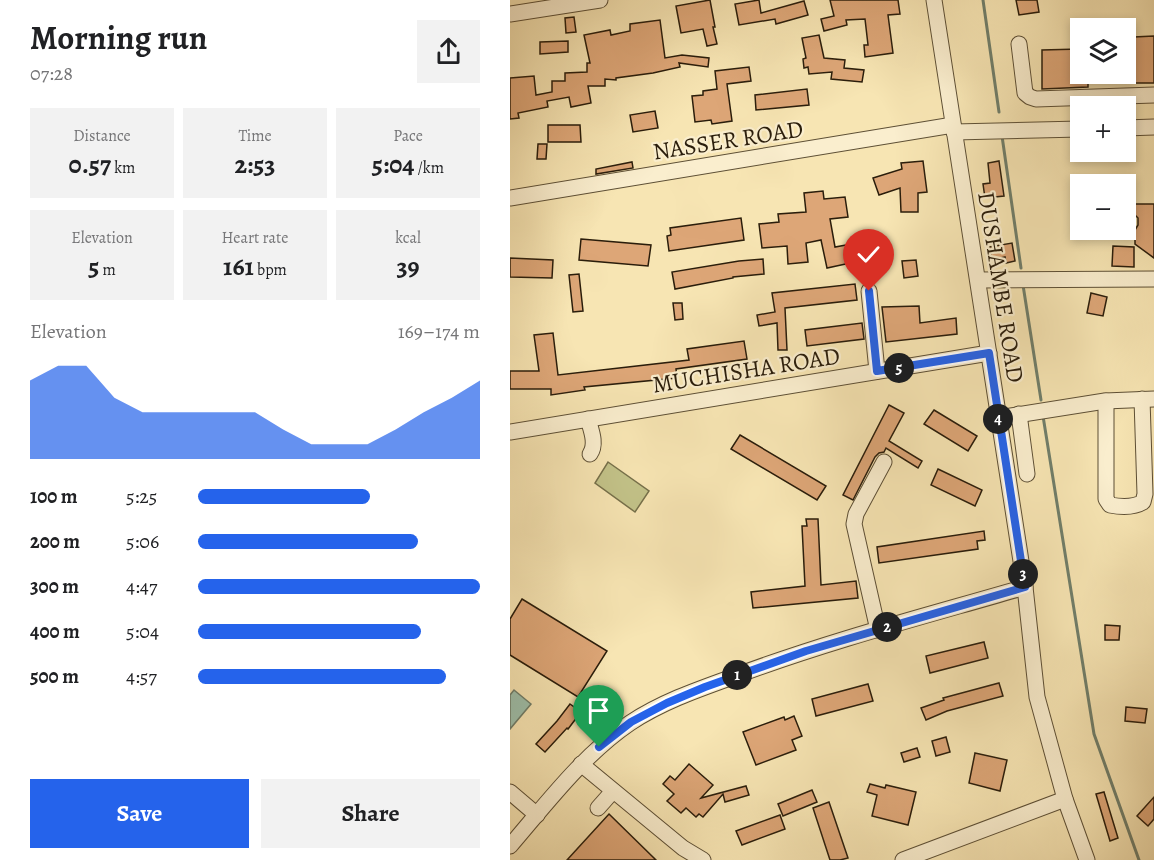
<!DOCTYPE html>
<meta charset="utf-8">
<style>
:root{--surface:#fff;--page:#f2f2f2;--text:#202124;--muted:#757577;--accent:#2563eb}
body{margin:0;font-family:Alegreya,serif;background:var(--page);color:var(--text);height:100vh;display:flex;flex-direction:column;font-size:22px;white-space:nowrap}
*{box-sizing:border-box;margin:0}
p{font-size:20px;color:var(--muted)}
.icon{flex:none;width:33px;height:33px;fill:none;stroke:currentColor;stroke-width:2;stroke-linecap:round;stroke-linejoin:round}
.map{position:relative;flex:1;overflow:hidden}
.drawer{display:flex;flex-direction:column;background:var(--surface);width:510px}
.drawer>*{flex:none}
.buttons{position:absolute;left:560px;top:18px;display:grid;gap:12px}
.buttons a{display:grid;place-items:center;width:66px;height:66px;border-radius:0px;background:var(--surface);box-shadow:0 3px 9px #0003;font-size:30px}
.pin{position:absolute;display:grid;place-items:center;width:51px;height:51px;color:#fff;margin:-62px -26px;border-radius:50% 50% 50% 0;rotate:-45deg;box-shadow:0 0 6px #0007}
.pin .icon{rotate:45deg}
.km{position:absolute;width:30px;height:30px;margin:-15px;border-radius:50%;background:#222;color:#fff;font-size:16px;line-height:30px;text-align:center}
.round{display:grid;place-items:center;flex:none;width:63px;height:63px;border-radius:0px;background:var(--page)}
.head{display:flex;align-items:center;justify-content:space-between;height:102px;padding:0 30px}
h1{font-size:33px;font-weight:700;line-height:45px}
.figures{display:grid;grid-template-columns:repeat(3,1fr);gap:9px;height:102px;padding:6px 30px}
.figures div{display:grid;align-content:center;border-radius:0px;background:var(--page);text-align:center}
.figures b{font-size:26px;font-weight:700}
.figures small{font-size:16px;font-weight:400}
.figures p{font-size:16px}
.chart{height:168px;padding:12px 30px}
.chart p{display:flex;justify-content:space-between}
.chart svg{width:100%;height:108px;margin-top:6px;fill:var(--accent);opacity:.7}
.action{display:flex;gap:12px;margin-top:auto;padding:12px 30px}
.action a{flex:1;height:69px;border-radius:0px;background:var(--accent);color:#fff;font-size:24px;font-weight:700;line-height:69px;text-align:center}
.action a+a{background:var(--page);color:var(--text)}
ul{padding:0 30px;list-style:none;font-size:20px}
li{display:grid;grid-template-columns:96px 72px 1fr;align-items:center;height:45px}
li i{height:15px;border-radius:8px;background:var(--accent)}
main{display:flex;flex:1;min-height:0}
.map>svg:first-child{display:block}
.green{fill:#c3c389;stroke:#76704a;stroke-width:1.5}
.water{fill:#9ebfaa;stroke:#707e6a;stroke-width:1.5}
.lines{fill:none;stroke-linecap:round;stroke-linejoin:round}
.stream{stroke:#707e6a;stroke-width:3}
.building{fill:#dda677;stroke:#2a1d0b;stroke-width:1.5}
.minor-casing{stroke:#5d4f35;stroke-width:17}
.minor{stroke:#faeece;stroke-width:15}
.route-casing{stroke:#fff;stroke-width:12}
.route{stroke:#2563eb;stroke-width:8}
.labels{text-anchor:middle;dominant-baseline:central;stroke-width:4.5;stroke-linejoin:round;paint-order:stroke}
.street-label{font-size:24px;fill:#2a1d0b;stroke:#faeece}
</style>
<main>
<section class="drawer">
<div class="head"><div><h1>Morning run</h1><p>07:28</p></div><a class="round"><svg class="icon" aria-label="share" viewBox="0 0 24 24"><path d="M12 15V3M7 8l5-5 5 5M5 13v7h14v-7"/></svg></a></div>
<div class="figures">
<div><p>Distance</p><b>0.57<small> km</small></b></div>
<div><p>Time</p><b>2:53</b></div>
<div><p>Pace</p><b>5:04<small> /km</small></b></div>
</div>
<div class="figures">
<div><p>Elevation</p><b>5<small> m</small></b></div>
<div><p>Heart rate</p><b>161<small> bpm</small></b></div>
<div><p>kcal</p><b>39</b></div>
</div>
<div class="chart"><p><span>Elevation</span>169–174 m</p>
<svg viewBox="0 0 160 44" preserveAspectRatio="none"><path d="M0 44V12L10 6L20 6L30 19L40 25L50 25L60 25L70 25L80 25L90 32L100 38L110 38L120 38L130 32L140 25L150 19L160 12V44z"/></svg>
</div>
<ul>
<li><b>100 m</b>5:25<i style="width:61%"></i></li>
<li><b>200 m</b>5:06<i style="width:78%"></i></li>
<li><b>300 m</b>4:47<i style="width:100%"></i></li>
<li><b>400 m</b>5:04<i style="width:79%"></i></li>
<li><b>500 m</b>4:57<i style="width:88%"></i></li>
</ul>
<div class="action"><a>Save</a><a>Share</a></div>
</section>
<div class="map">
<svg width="644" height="860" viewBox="0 0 644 860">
<rect width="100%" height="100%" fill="#f7e5b3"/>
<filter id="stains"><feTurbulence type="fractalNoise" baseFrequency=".00333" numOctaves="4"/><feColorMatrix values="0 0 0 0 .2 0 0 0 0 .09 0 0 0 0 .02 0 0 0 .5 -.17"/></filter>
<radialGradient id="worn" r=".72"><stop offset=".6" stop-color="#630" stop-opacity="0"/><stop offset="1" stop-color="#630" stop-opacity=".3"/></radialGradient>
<!-- green -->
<polygon class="green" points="98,462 139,491 125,512 85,483"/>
<!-- water -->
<polygon class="water" points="4,690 21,704 0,729 0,695"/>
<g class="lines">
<!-- stream -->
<g class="stream">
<polyline points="473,0 489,112"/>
<polyline points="492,136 511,268"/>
<polyline points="513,285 531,400"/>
<polyline points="533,416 584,734 629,860"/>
</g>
</g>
<!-- building -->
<g class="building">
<polygon points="200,0 205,27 203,27 207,44 197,46 193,29 171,33 166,6"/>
<polygon points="249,0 251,13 294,1 298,15 266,24 265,19 229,25 225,4"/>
<polygon points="320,0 388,0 390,14 378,15 383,53 355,57 354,45 358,45 355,19 336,20 337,25 314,31 311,19 324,16"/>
<polygon points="506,0 527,0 529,12 509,15"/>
<polygon points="64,17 66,32 56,33 55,18"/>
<polygon points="150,20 155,58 172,55 199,58 198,67 169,63 170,67 143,73 106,78 106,80 95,79 95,86 78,86 81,103 61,107 59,97 37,101 38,107 8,113 9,118 0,119 0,78 24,76 26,95 42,92 42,81 55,81 55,73 77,72 77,63 80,63 74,35 100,30 101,35 120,31 120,24"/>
<polygon points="309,35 314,58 335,60 334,68 354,70 352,82 321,79 322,72 299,74 298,67 294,68 293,59 296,58 292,38"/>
<polygon points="644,36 644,83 625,83 624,37"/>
<polygon points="58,41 58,52 30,54 30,42"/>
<polygon points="570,49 570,74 575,74 575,81 578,81 578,87 532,89 532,50"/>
<polygon points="239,67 241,81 217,84 222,121 202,124 201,120 185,122 182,96 193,95 193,91 207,89 205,71"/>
<polygon points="297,89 299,105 246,110 245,95"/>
<polygon points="145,111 148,128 123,132 120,115"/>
<polygon points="38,125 70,125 71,142 38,142"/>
<polygon points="28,144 37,144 36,159 27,159"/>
<polygon points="413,161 417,192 408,193 408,212 391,212 390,188 369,195 363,178 392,169 391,163"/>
<polygon points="489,161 494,196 475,198 473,184 480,183 478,163"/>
<polygon points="122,162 123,168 86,174 86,169"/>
<polygon points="313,191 314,199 335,197 338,217 320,219 325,247 341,244 345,262 317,268 311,240 296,243 298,262 278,264 277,246 252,248 249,224 269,222 268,214 296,212 294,193"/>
<polygon points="625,204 644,204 644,258 625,244 625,230 628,225 628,218 625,215"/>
<polygon points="231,218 234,240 159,251 157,236 161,235 160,228"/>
<polygon points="71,239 141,245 138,266 69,260"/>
<polygon points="502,243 505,261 496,263 495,257 482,260 479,247"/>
<polygon points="603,246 624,247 624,267 602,266"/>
<polygon points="0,258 43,260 42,278 0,277"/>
<polygon points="253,259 254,274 223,277 223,278 165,289 162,272 229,261"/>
<polygon points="406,260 408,276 394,278 392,261"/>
<polygon points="69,274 73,311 63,312 59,275"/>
<polygon points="345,284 347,300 275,308 277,350 268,350 267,323 249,326 247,315 265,312 262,293"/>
<polygon points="581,293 597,297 593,316 577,313"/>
<polygon points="163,303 172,303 173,319 165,320"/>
<polygon points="409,306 410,323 446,318 447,334 376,342 372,307"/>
<polygon points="352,323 354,339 297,346 295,330"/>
<polygon points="43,333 48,375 179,360 177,349 234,341 237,359 166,369 167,378 74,387 75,390 41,395 41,389 0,389 0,371 29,371 24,335"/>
<polygon points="379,405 394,413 379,441 412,461 408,468 376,448 374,452 369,453 365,457 343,500 333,495"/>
<polygon points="424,410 467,436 458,451 414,424"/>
<polygon points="230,435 316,486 307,500 221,449"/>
<polygon points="428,469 472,490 465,506 421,485"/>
<polygon points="296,519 308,519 311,585 346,581 348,598 243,608 241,592 295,586 292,526 297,526"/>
<polygon points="474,531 475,540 467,541 468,549 369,563 367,547"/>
<polygon points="12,599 97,651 68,697 0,655 0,619"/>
<polygon points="595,625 610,626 609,640 595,640"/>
<polygon points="474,642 478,658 420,673 416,656"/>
<polygon points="489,683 493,696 437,711 416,720 411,708 434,700 433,698"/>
<polygon points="358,684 363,701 306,716 302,699"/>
<polygon points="60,704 71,712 58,729 57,728 35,752 26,744 47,721"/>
<polygon points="616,707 637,709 635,723 615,721"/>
<polygon points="284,716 292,736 282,740 286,750 246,765 233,732 274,717 275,720"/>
<polygon points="436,737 440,752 426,756 422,741"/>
<polygon points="407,748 410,757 394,762 391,753"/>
<polygon points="465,753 497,760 490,791 459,783"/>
<polygon points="179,764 203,785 191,798 236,786 239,795 215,802 213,794 193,817 189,814 186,817 176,808 171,813 157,801 164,794 153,784 160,776 165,780"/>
<polygon points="360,784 375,788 376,785 406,792 398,825 362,816 367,795 357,792"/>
<polygon points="302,790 307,802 273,816 268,804"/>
<polygon points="594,792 608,838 600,841 586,794"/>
<polygon points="644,797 644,819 638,826 627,816"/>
<polygon points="319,802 338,858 330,860 320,860 303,808"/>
<polygon points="99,814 146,860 57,860"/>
<polygon points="270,815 275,829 232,845 226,831"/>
</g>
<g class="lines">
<defs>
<g id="minor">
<polyline points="424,0 515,587 527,697 555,799 577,860"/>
<polyline points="0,14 90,0"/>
<polyline points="509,44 515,93 520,97 526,99 644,95"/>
<polyline points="615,128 644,127"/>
<polyline points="444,132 570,129"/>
<polyline points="0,198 443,125"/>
<polyline points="468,280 644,279"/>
<polyline points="359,291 367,371"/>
<path d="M596,401V499L600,505C611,507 623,508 633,502L635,494L632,399"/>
<polyline points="509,414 517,474"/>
<polyline points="488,418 595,401 644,399"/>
<path d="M78,419C81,430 87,444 80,454"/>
<polyline points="0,432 479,353"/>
<polyline points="368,630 344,524 346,514 374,462"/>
<polyline points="71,764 173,848 193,860"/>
<polyline points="0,792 27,815"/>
<polyline points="88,808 103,791"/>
<path d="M0,846C37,803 73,755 120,723C153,701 192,688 228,675C322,640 419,615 515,587"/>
<polyline points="393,860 555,799"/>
</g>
</defs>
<!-- minor casing -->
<use href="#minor" class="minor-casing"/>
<!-- minor -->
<use href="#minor" class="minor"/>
</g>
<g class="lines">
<defs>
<polyline id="route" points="89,747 121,722 157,703 195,687 296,651 515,587 479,353 367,371 359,291"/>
</defs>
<!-- route casing -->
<use href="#route" class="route-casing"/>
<!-- route -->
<use href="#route" class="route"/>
</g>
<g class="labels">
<!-- street labels -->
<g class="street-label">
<text transform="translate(218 140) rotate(-9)">NASSER ROAD</text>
<text transform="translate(491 287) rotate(81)">DUSHAMBE ROAD</text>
<text transform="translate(236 370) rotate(-9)">MUCHISHA ROAD</text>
</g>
</g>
<rect width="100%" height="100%" filter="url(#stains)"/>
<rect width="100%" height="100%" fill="url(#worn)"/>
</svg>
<div class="buttons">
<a><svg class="icon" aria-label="layers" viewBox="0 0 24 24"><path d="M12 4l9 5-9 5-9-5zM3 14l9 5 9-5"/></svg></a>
<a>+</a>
<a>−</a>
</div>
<div class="pin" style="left:89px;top:747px;background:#1e9e55"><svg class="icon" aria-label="arrive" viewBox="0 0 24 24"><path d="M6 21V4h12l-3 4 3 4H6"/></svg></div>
<div class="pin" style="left:359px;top:291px;background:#d93025"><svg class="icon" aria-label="check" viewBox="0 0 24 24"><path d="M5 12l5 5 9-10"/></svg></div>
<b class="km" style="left:227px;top:675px">1</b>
<b class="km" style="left:377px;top:627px">2</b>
<b class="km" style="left:513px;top:574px">3</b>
<b class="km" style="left:488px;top:419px">4</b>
<b class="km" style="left:389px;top:368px">5</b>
</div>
</main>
